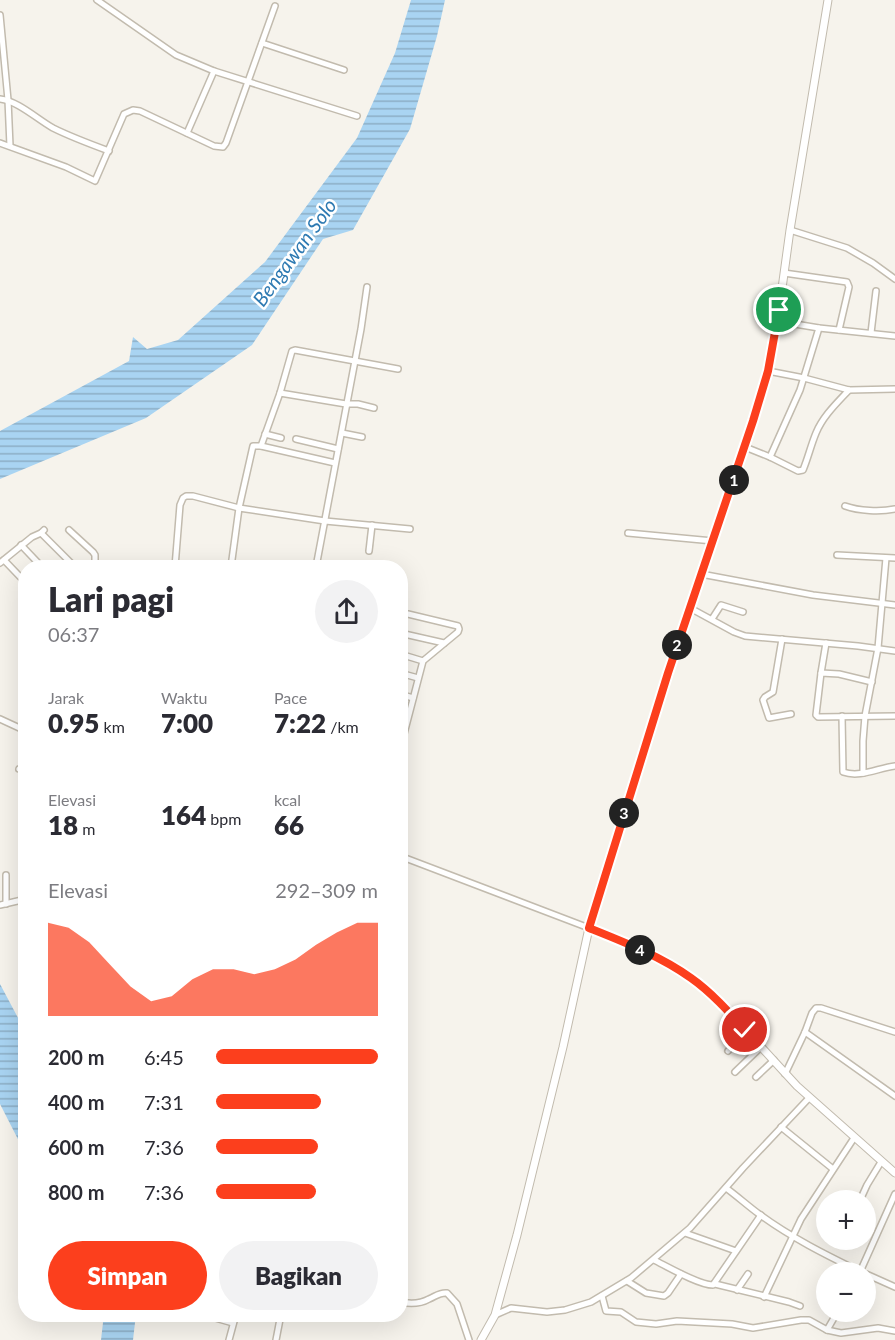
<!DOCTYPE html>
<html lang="id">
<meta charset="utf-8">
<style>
:root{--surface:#fff;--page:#f2f2f3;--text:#2b2b33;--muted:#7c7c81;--accent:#fc3f1d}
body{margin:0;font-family:Lato,sans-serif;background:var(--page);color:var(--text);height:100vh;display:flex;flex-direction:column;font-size:22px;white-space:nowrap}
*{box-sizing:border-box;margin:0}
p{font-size:20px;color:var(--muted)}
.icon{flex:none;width:33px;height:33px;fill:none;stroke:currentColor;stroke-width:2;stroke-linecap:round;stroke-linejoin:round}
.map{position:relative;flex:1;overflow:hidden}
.details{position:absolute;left:18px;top:560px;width:390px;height:762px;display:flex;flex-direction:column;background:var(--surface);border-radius:24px;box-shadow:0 6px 24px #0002}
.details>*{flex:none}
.controls{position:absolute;left:816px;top:1190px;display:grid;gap:12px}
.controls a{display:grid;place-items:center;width:60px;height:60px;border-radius:50%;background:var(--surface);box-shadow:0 6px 24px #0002;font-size:30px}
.pin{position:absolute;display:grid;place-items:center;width:51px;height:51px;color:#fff;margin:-26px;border:3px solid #fff;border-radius:50%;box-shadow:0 2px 6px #0007}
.km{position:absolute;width:30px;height:30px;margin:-15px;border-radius:50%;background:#222;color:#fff;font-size:16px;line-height:30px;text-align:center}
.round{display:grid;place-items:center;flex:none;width:63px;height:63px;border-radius:32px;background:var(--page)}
.overview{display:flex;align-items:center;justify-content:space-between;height:102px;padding:0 30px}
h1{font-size:33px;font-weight:800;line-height:45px}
.stats{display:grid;grid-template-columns:repeat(3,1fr);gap:9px;height:102px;padding:6px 30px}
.stats div{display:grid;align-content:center}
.stats b{font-size:26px;font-weight:800}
.stats small{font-size:16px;font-weight:400}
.stats p{font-size:16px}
.chart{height:168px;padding:12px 30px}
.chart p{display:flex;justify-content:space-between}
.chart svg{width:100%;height:108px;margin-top:6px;fill:var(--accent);opacity:.7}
.cta{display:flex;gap:12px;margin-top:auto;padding:12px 30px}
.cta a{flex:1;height:69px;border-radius:36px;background:var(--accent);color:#fff;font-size:24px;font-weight:800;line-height:69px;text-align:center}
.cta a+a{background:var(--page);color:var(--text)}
ul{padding:0 30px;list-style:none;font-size:20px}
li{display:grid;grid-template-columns:96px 72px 1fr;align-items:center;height:45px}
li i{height:15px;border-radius:8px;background:var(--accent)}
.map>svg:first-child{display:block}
.water{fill:url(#water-rules)}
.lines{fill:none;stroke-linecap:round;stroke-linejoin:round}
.minor-casing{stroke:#c2bbae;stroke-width:8}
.tertiary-casing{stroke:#c2bbae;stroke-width:9}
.minor{stroke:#fff;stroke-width:5}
.tertiary{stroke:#fff;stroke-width:7}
.route-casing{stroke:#fff;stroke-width:12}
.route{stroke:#fc3f1d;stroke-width:8}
.labels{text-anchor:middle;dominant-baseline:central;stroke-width:5;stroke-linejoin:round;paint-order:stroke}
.water-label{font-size:20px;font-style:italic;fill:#2e7ab2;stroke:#fff}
</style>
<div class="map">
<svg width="895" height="1340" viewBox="0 0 895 1340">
<defs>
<pattern id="water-rules" width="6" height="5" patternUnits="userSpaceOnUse" patternTransform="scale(1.5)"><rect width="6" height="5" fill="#a9d4f2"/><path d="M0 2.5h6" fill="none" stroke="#8caec5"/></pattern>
</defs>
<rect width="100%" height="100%" fill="#f6f3ec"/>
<!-- water -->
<g class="water">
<polygon points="411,0 445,0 437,36 410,129 353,230 323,239 252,345 146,418 0,479 0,431 129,361 133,337 147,349 178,340 265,262 357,138 395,53"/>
<polygon points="0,984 25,1031 25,1153 0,1104"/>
<polygon points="104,1314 136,1314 133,1340 101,1340"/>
</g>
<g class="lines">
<defs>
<g id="minor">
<polyline points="97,0 176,55 214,71 357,116"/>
<polyline points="0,15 8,100 10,146"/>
<polyline points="262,43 344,70"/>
<path d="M0,99C18,101 37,119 53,128C71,137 90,144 109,151"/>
<polyline points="187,133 214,71"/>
<polyline points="0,143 66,167 95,181 124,114 133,110 140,111 214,146 223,147 226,143 275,6"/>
<polyline points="790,230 847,248 873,263 895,279"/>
<polyline points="784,273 847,282 849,287 839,330"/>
<polyline points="777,321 819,328 895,336"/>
<polyline points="871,333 876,291"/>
<polyline points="768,371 804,378 849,390 895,389"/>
<polyline points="280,393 346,404 358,404 374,408"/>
<polyline points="342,433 362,437"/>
<polyline points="265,434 281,438"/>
<polyline points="296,439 338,449"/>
<polyline points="261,446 280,393 292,351 295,350 398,369"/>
<path d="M745,447L770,457L798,471L803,470C808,458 811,445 816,433C823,416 837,403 849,390"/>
<polyline points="770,457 800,390 819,328"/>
<path d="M845,506C859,511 880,512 895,509"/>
<polyline points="69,530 93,552 95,555 95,567"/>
<polyline points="41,533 75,567"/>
<polyline points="628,533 713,541"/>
<polyline points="21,545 42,567"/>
<polyline points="369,551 372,525"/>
<polyline points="837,555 895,558"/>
<polyline points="4,560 26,583"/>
<polyline points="0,563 32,537 41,533 44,530"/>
<polyline points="175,567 180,505 183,498 186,496 193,496 239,508 325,521 410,529"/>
<polyline points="231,567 239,508 253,446 261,446 335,463"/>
<polyline points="316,567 361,329 367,287"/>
<polyline points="701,574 813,595 895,605"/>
<polyline points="690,608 734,632 745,636 858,646 895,651"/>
<polyline points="400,616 403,614 408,614 458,626 459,629 458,632 423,661 400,749"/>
<polyline points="712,619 721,605 743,612"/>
<polyline points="400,633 444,643"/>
<polyline points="782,639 773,692 765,697 763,700 769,718 791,714"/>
<polyline points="400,654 423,661"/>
<polyline points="400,673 418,678"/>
<polyline points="821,673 826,643"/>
<polyline points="872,682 839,674 821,673 816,715 818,717 895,716"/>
<polyline points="400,694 413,698"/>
<path d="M842,716L843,772C860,778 878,768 895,766"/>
<polyline points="0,719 26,731"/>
<polyline points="19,769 26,771"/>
<polyline points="863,773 863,741 865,716 878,648 886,558"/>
<polyline points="400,856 589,928"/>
<polyline points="6,875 6,904"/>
<polyline points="0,905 26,899"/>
<polyline points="805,1032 895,1096"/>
<polyline points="728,1051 745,1030"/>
<polyline points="735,1072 761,1047"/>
<polyline points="785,1074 805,1032 812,1013 816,1008 821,1008 895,1032"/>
<polyline points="756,1077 774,1060"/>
<polyline points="781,1127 833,1169"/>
<path d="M726,1188C737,1196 748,1206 759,1214C790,1237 826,1255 861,1272"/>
<polyline points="862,1196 867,1185 881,1162"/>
<polyline points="685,1233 736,1251"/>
<path d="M654,1260C668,1267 699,1285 713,1285L761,1215"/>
<polyline points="860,1272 895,1194"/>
<polyline points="866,1274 895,1287"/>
<polyline points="627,1281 646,1293 664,1296 668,1293 681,1274"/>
<polyline points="715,1284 789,1302 800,1306"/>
<polyline points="737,1290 748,1274"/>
<polyline points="602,1296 606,1311 621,1312 636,1322 656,1324 677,1321 732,1324 753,1328 801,1320 809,1320 827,1330 841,1333 878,1328 895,1331"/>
<polyline points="764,1297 801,1219 854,1138"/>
<path d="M400,1302C410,1304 420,1304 429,1299C436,1296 440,1292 447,1293L457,1304L469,1340"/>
<polyline points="201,1314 233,1323"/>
<polyline points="495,1315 511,1308 547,1312 565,1310 591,1302 631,1278 690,1228 743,1168 809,1098"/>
<polyline points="827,1330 838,1311"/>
<polyline points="229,1340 236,1314"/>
<polyline points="276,1340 281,1314"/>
</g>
<g id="tertiary">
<polyline points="589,928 644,952 672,966 692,979 729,1012 797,1086 895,1173"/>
<polyline points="481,1340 495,1315 517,1235 563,1047 589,928 668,673 745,447 768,371 776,332 790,230 828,0"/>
</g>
</defs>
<!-- minor casing -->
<use href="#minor" class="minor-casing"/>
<!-- tertiary casing -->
<use href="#tertiary" class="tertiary-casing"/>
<!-- minor -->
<use href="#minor" class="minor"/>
<!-- tertiary -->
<use href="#tertiary" class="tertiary"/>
</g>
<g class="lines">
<defs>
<path id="route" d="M745,1030C729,1012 711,992 691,978C660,956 624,942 589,928L668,673L753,421L768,371L779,310"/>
</defs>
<!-- route casing -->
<use href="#route" class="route-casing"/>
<!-- route -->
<use href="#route" class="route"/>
</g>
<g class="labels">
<!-- water labels -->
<g class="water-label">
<text transform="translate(294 252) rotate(-54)">Bengawan Solo</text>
</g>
</g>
</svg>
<div class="controls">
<a>+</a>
<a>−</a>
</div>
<div class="pin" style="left:779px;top:310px;background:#1e9e55"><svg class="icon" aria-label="arrive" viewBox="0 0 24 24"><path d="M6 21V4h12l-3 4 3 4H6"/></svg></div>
<div class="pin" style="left:745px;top:1030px;background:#d93025"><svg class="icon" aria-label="check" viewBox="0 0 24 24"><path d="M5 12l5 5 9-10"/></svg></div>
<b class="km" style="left:734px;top:480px">1</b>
<b class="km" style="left:677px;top:645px">2</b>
<b class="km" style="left:624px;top:813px">3</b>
<b class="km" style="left:640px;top:950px">4</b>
<section class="details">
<div class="overview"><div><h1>Lari pagi</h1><p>06:37</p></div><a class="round"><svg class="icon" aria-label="share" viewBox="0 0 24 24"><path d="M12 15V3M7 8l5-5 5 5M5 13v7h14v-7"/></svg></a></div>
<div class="stats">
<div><p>Jarak</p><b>0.95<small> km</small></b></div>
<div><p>Waktu</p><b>7:00</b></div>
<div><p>Pace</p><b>7:22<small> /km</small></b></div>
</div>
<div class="stats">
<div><p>Elevasi</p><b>18<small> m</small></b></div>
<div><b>164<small> bpm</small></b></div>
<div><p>kcal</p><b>66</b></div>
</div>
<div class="chart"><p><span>Elevasi</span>292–309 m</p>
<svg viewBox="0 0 160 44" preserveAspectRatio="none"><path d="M0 44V6L10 8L20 14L30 23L40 32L50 38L60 36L70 29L80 25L90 25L100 27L110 25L120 21L130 15L140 10L150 6L160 6V44z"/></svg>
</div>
<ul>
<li><b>200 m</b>6:45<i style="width:100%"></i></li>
<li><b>400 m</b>7:31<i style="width:65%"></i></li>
<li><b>600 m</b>7:36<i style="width:63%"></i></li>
<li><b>800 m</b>7:36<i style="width:62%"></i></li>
</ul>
<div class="cta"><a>Simpan</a><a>Bagikan</a></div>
</section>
</div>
